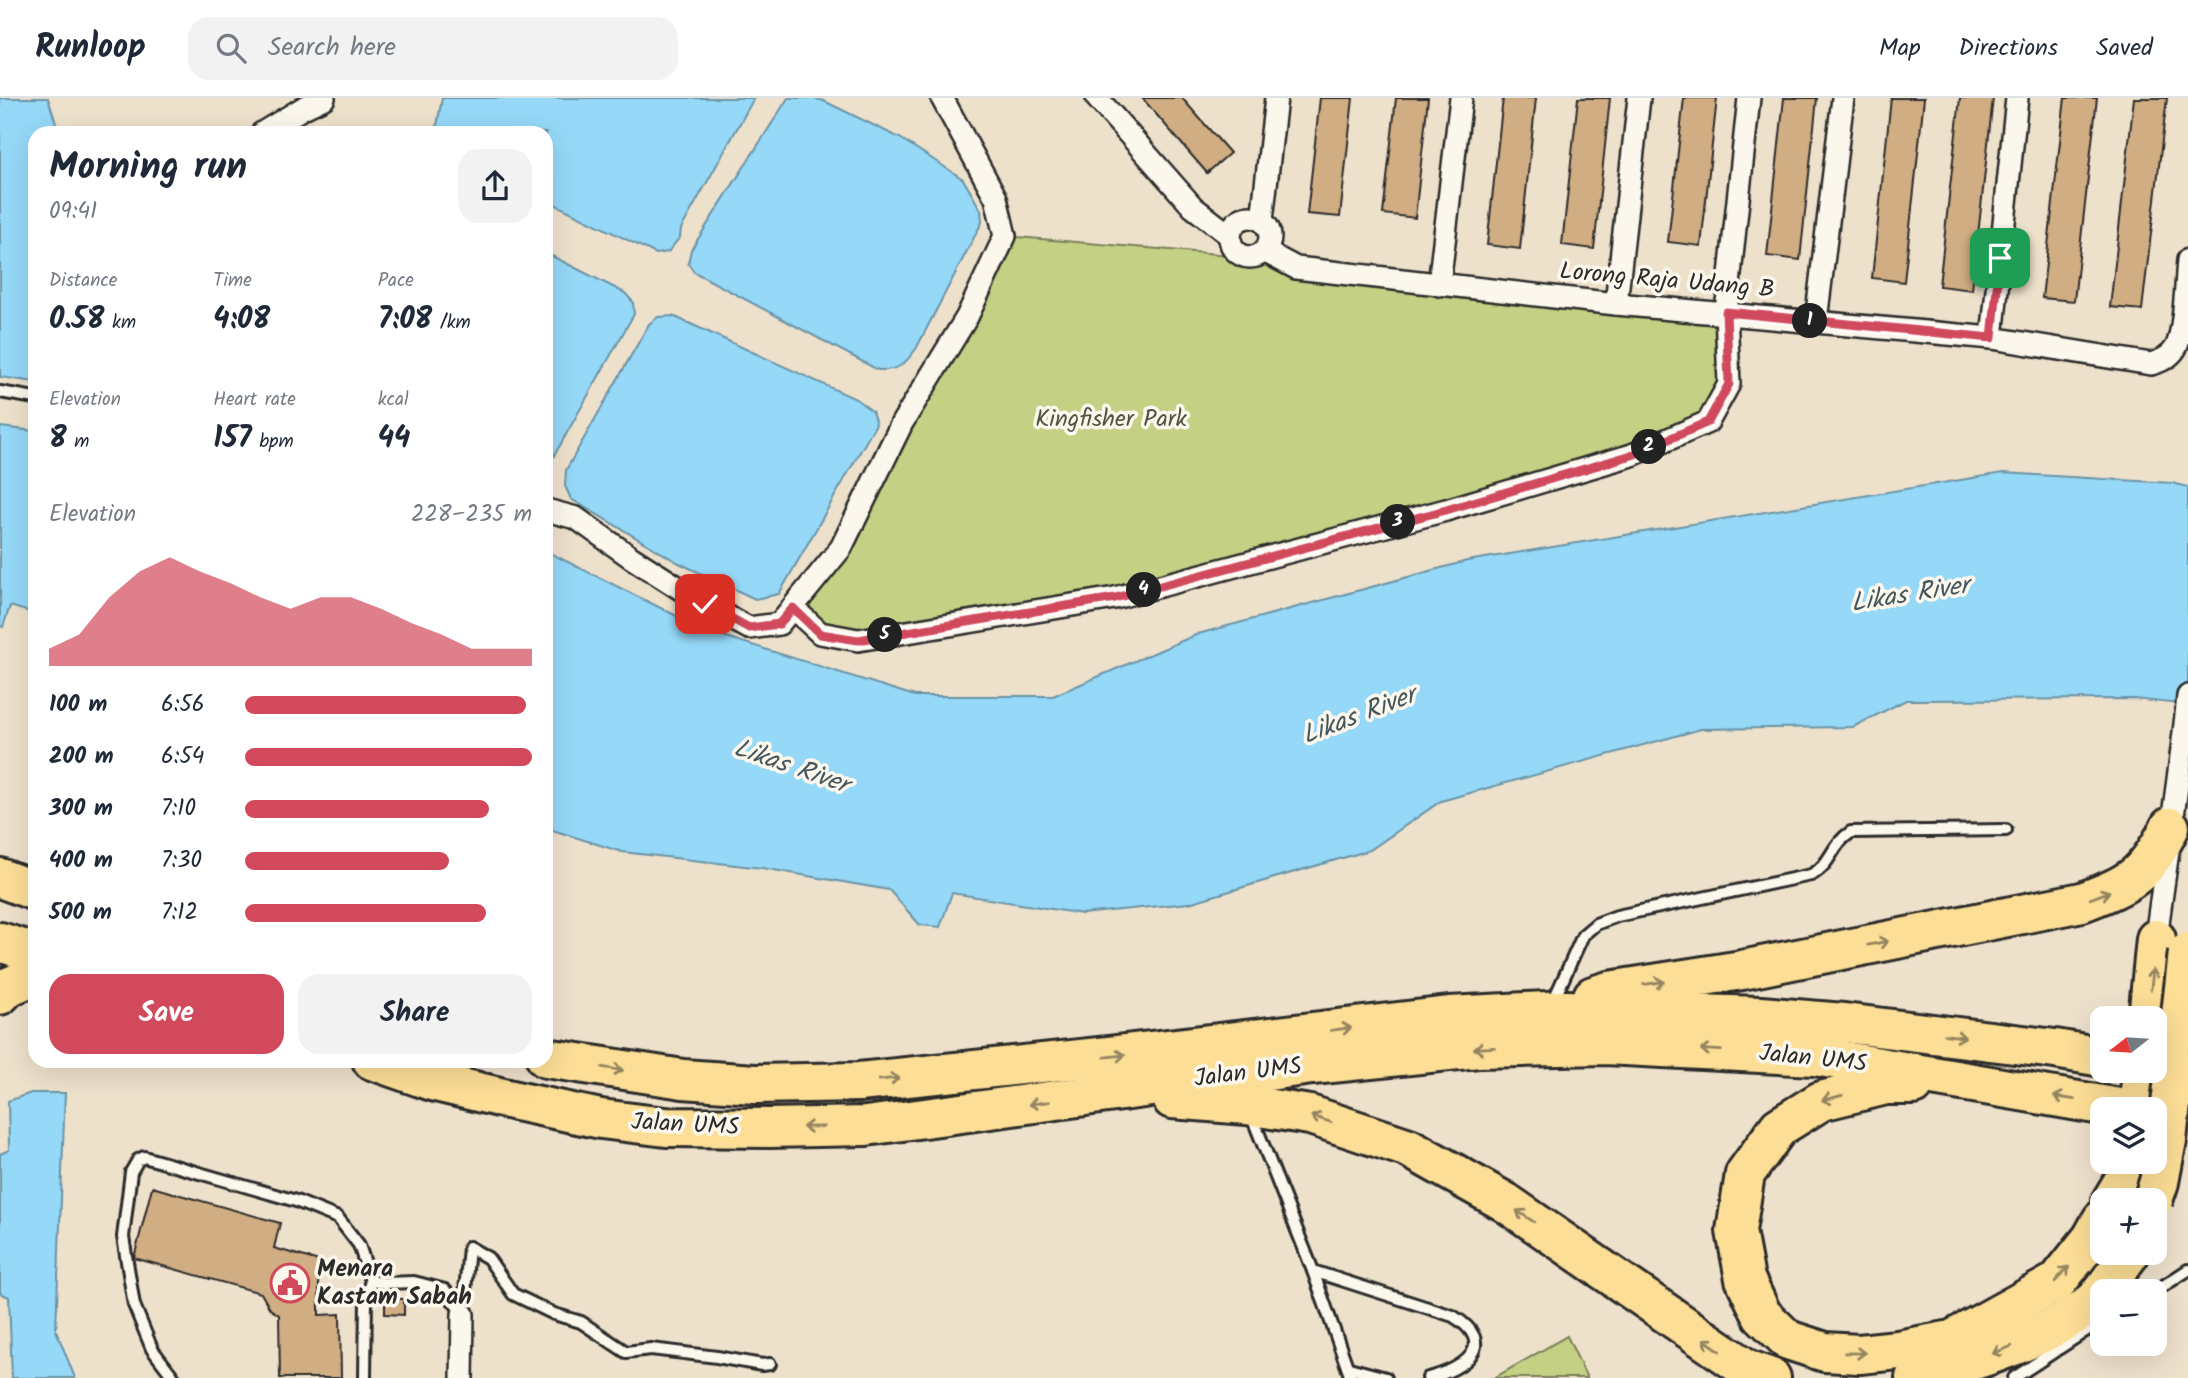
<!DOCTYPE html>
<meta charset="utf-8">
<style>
:root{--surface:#fff;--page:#f2f2f3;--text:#1f2937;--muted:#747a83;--line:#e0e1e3;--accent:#d1495b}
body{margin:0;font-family:Kalam,sans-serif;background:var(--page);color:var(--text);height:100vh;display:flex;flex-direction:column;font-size:26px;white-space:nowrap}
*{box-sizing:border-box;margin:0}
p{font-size:23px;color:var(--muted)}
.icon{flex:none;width:38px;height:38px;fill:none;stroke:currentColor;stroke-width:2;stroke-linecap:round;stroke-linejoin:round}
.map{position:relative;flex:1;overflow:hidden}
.sheet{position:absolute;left:28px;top:28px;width:525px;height:942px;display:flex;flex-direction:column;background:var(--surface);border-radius:21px;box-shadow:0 7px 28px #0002}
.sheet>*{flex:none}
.needle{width:46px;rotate:253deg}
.fabs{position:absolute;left:2090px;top:908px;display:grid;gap:14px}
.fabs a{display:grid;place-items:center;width:77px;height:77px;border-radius:14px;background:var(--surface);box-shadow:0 7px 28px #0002;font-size:35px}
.pin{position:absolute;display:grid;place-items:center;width:60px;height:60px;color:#fff;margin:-30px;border-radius:14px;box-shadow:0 4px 10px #0006}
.km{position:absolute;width:35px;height:35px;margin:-18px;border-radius:50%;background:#222;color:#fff;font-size:19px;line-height:35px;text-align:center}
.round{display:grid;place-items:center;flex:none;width:74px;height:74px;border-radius:21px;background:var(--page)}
.summary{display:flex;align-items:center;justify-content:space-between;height:119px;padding:0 21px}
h1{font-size:38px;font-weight:700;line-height:52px}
.metrics{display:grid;grid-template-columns:repeat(3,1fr);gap:10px;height:119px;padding:7px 21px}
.metrics div{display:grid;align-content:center}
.metrics b{font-size:30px;font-weight:700}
.metrics small{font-size:19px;font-weight:400}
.metrics p{font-size:19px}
.chart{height:196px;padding:14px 21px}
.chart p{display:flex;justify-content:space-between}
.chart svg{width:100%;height:126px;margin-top:7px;fill:var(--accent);opacity:.7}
.primary-button{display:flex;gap:14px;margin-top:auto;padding:14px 21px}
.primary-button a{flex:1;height:80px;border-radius:21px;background:var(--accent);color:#fff;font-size:28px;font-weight:700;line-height:80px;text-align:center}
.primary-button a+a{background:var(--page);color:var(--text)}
ul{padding:0 21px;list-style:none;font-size:23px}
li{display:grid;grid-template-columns:112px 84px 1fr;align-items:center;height:52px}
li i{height:18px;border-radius:9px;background:var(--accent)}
header{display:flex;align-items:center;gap:42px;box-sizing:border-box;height:98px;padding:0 35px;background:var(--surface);border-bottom:2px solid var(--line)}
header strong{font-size:33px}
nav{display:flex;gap:38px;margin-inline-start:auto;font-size:24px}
.search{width:490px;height:63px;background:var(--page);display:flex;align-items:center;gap:18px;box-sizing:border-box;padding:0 24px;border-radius:21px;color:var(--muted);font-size:26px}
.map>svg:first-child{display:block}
.green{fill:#c4d184;stroke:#787e58;stroke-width:2}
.water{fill:#95d8f7;stroke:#6b93a5;stroke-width:2}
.building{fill:#d0ad82;stroke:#2b2b2b;stroke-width:2}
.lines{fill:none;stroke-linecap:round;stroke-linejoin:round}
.lane-casing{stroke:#2b2b2b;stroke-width:16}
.street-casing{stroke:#2b2b2b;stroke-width:26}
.highway-casing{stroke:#2b2b2b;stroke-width:44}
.lane{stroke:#fbf7ec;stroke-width:10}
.street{stroke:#fbf7ec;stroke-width:21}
.highway{stroke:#fcde96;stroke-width:38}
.highway-bridge-casing{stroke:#2b2b2b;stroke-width:44;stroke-linecap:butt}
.highway-bridge{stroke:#fcde96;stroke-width:38}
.oneway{stroke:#948460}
.route-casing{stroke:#fff;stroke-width:14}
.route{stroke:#d1495b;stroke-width:9}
.labels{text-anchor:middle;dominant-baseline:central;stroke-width:7;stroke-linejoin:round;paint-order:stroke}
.street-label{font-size:24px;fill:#2b2b2b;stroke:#fbf7ec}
.park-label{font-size:24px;fill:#515441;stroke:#fbf7ec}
.poi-label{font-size:24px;font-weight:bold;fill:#2b2b2b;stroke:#fbf7ec;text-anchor:start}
.water-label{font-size:26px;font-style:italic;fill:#46565e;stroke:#fbf7ec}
</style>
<header>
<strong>Runloop</strong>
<div class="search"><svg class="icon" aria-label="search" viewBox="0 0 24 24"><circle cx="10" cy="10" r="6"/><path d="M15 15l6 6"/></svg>Search here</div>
<nav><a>Map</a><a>Directions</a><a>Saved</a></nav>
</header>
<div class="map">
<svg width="2188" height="1280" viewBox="0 0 2188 1280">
<rect width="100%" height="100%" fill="#eee1cc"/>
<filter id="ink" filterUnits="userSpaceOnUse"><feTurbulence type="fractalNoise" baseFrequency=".0143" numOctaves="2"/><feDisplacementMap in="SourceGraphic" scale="14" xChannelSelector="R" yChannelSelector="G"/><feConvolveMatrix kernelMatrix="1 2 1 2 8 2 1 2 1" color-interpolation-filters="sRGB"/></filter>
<g filter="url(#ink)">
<!-- green -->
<g class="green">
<polygon points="1005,138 1253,159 1264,153 1296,170 1726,214 1729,286 1708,324 1258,461 858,542 793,510 841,450"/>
<polygon points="1567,1238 1587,1280 1494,1280"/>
</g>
<!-- water -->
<g class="water">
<polygon points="0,0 48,0 59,35 35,35 35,284 0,279"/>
<polygon points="442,0 754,0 681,131 680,139 668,154 656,156 546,102 546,35 444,35 437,28"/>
<path d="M788,0H813L824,3L900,40L963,81L981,112L982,124L916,251C905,266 899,273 878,272L694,174L688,165L691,152Z"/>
<polygon points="546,155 625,195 633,204 634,216 546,372"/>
<polygon points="673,218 856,301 872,313 876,326 779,496 755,501 679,465 571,401 565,388 566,372 649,226 658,219"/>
<polygon points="0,329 35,333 35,516 10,508 3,529 0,528"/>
<polygon points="2003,375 2172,385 2188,389 2188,607 2134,601 1906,602 1853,629 1701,631 1441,703 1370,752 1189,805 1082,816 952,795 940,829 920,827 889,792 762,770 622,754 546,730 546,453 707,533 915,598 1053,598 1198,536 1467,463"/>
<polygon points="31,995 65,995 56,1232 75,1280 12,1280 9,1199 0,1195 0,1056 9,1052 8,1003"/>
</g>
<!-- building -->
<g class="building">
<polygon points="1142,0 1182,0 1230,55 1207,75"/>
<polygon points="1320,0 1353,0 1340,119 1307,116"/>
<polygon points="1396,0 1428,0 1415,120 1383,116"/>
<polygon points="1503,0 1536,0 1520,151 1487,147"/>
<polygon points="1578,0 1610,0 1594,151 1562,147"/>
<polygon points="1684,0 1717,0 1701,148 1668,144"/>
<polygon points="1784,0 1817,0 1800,162 1767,158"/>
<polygon points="1891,0 1924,0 1904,184 1872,180"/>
<polygon points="1960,0 1993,0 1972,192 1939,188"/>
<polygon points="2065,0 2097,0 2074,203 2042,200"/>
<polygon points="2134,0 2167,0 2142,212 2110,209"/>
<polygon points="152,1089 280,1125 274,1150 319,1163 319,1217 340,1216 341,1280 280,1280 279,1217 270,1211 261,1195 134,1160"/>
<polygon points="385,1201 404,1201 404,1217 385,1216"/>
</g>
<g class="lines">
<defs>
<g id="lane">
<polyline points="0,294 35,300"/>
<path d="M1552,906L1583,837L1596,826L1617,818L1811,777C1832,766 1830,748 1851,734L2006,732"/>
<polyline points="1251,1016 1313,1173 1351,1280"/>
<path d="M1313,1173L1453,1218C1499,1246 1465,1271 1428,1280"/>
<polyline points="371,1183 384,1185 414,1184 445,1192 463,1216"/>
<polyline points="2154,1194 2188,1172"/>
<polyline points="463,1216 469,1149 488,1160 513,1196 554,1216 581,1224 626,1254 651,1251 717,1259 762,1267 770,1266"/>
<polyline points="1349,1270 1386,1280"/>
<polyline points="174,1280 152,1251 134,1207 123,1139 131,1074 138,1062 144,1059 296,1103 338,1120 359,1147 371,1183 366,1199 365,1280"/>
<polyline points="2014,1280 2093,1228"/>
</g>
<g id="street">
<polyline points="1097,0 1193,109 1229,137"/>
<polyline points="262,35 303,10 324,0"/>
<circle cx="1250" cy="139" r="20"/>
<polyline points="1262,122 1276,0"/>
<path d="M1264,153L1296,170L1616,206L1992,240L2151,266C2161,263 2169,260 2175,251C2185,236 2186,182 2188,162"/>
<polyline points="1439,187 1461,0"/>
<polyline points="1616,206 1639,0"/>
<polyline points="1816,223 1843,0"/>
<polyline points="1992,240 2017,0"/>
<polyline points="546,412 576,420 632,460 704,506 749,530 779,526 841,450 902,325 967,219 1005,138 996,100 942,0"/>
<polyline points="793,510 820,535 858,542 1115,500 1446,412 1632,357 1708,324 1729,286 1726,214 1749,0"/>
<path d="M2156,841C2166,760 2180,680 2188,598"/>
<polyline points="462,1280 463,1216"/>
</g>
<g id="highway">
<polyline points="0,780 35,793"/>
<polyline points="0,844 35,855"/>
<polyline points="0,897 8,889 35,877"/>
<path d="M1593,898L1609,893L1742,872L2082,804C2132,785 2145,778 2170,729"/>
<polyline points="2148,920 2156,841"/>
<polyline points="546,960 683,981 755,986 859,984 1109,958 1449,918 1566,912 1761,918 1844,925 2055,951 2102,959"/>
<polyline points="372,962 432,983 516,1003 601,1021 666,1029 769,1030 866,1028 1312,967 1478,950 1605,947 1815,958 2131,1012"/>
<polyline points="1914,987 1886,987 1821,1003 1779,1029 1745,1076 1736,1133 1745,1181 1762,1217 1788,1242 1825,1254 1859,1256 1898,1252 1952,1242 2057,1184 2092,1140 2102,1122"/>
<polyline points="1172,1001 1247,1007 1310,1017 1409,1050 1505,1104 1747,1271 1771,1280"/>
<polyline points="2138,1012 2142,973"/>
<polyline points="2112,1102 2124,1082 2128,1064"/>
<polyline points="2102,1194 2130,1155"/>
<path d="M1915,1280C1967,1265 2020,1250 2068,1221C2081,1213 2093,1207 2102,1194"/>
</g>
</defs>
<!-- lane casing -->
<use href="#lane" class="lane-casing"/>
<!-- street casing -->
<use href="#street" class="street-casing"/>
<!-- highway casing -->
<use href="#highway" class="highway-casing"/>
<!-- lane -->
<use href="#lane" class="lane"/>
<!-- street -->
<use href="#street" class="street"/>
<!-- highway -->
<use href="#highway" class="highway"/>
<defs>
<polyline id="highway-bridge" points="2153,1102 2159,1084 2167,1042 2188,854"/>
</defs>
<!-- highway-bridge casing -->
<use href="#highway-bridge" class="highway-bridge-casing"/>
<!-- highway-bridge -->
<use href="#highway-bridge" class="highway-bridge"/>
</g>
<!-- one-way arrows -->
<defs><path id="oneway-shaft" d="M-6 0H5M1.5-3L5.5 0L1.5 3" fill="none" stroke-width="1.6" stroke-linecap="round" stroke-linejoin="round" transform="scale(1.75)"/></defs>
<g class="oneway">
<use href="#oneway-shaft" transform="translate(2100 797) rotate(-21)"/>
<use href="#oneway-shaft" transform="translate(1878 845) rotate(-11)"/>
<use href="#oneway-shaft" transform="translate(2152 881) rotate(-84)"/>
<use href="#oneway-shaft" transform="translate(1654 885) rotate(-9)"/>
<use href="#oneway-shaft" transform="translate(1341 931) rotate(-7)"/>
<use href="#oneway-shaft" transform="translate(1955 938) rotate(8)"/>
<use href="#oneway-shaft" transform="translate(1484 950) rotate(177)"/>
<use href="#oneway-shaft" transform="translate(1711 952) rotate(-177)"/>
<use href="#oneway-shaft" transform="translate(1115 958) rotate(-6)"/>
<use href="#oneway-shaft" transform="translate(613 971) rotate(9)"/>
<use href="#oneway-shaft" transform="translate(889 981) rotate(-6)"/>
<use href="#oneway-shaft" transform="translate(1832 1000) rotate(166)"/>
<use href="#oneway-shaft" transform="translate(2064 1000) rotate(-171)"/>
<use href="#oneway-shaft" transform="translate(1039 1005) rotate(172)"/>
<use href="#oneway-shaft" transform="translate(1321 1021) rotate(-162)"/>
<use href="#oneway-shaft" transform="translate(813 1029) rotate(179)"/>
<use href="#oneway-shaft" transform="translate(1525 1118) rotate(-146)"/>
<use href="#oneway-shaft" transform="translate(2062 1176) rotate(-48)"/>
<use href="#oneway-shaft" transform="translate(1712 1247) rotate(-145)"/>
<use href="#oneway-shaft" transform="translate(2002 1252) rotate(159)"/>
<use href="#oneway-shaft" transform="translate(1855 1255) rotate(1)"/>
</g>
</g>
<g class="lines" filter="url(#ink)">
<defs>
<polyline id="route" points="705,506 749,530 779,526 793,510 820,536 858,542 1115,500 1446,412 1632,357 1708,324 1729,286 1726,214 1992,240 2000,160"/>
</defs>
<!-- route casing -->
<use href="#route" class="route-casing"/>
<!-- route -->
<use href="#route" class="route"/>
</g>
<!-- icons -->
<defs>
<symbol id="civic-ring" viewBox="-11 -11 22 22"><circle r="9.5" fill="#fbf7ec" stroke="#d1495b" stroke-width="1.5"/><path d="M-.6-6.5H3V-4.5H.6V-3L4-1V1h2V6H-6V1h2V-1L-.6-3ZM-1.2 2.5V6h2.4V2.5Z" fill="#d1495b"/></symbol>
</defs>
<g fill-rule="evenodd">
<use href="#civic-ring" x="268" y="1163" width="44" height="44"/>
</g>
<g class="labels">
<!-- street labels -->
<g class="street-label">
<text transform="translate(1667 183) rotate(5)">Lorong Raja Udang B</text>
<text transform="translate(1813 961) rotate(6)">Jalan UMS</text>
<text transform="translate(1248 975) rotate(-7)">Jalan UMS</text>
<text transform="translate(685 1027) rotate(3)">Jalan UMS</text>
</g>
<!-- park labels -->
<g class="park-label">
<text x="1111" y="321">Kingfisher Park</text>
</g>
<!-- poi labels -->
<g class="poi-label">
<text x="317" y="1171">Menara<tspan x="317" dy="28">Kastam Sabah</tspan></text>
</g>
<!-- water labels -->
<g class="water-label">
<text transform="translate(1910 497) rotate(-9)">Likas River</text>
<text transform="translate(1359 618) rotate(-21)">Likas River</text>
<text transform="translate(791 669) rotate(19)">Likas River</text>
</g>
</g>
</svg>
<div class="fabs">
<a><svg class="needle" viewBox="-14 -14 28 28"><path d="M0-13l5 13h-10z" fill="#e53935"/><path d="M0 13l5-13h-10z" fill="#747a83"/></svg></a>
<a><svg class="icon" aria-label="layers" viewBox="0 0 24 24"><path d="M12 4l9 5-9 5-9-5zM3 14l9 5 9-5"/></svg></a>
<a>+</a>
<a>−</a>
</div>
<div class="pin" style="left:2000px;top:160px;background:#1e9e55"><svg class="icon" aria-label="arrive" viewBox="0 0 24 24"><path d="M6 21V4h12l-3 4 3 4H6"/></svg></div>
<div class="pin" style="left:705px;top:506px;background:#d93025"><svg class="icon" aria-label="check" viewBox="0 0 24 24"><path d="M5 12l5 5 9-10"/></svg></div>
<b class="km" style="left:1810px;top:223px">1</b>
<b class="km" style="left:1649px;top:349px">2</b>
<b class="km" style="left:1398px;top:424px">3</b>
<b class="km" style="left:1144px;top:492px">4</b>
<b class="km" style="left:885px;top:537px">5</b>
<section class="sheet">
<div class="summary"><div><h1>Morning run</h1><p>09:41</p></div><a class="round"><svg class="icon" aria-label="share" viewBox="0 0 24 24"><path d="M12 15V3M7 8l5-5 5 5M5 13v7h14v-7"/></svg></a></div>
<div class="metrics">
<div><p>Distance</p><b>0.58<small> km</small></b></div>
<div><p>Time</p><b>4:08</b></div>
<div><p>Pace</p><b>7:08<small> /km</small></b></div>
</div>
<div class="metrics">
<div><p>Elevation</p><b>8<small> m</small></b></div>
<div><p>Heart rate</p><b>157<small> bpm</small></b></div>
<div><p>kcal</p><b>44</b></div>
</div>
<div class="chart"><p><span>Elevation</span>228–235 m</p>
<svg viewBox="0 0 160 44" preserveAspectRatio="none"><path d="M0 44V38L10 33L20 20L30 11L40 6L50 11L60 15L70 20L80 24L90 20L100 20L110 24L120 29L130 33L140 38L150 38L160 38V44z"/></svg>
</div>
<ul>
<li><b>100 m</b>6:56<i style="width:98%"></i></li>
<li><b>200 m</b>6:54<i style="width:100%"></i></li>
<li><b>300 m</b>7:10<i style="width:85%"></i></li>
<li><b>400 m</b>7:30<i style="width:71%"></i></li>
<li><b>500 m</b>7:12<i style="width:84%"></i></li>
</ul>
<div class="primary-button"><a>Save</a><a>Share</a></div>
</section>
</div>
